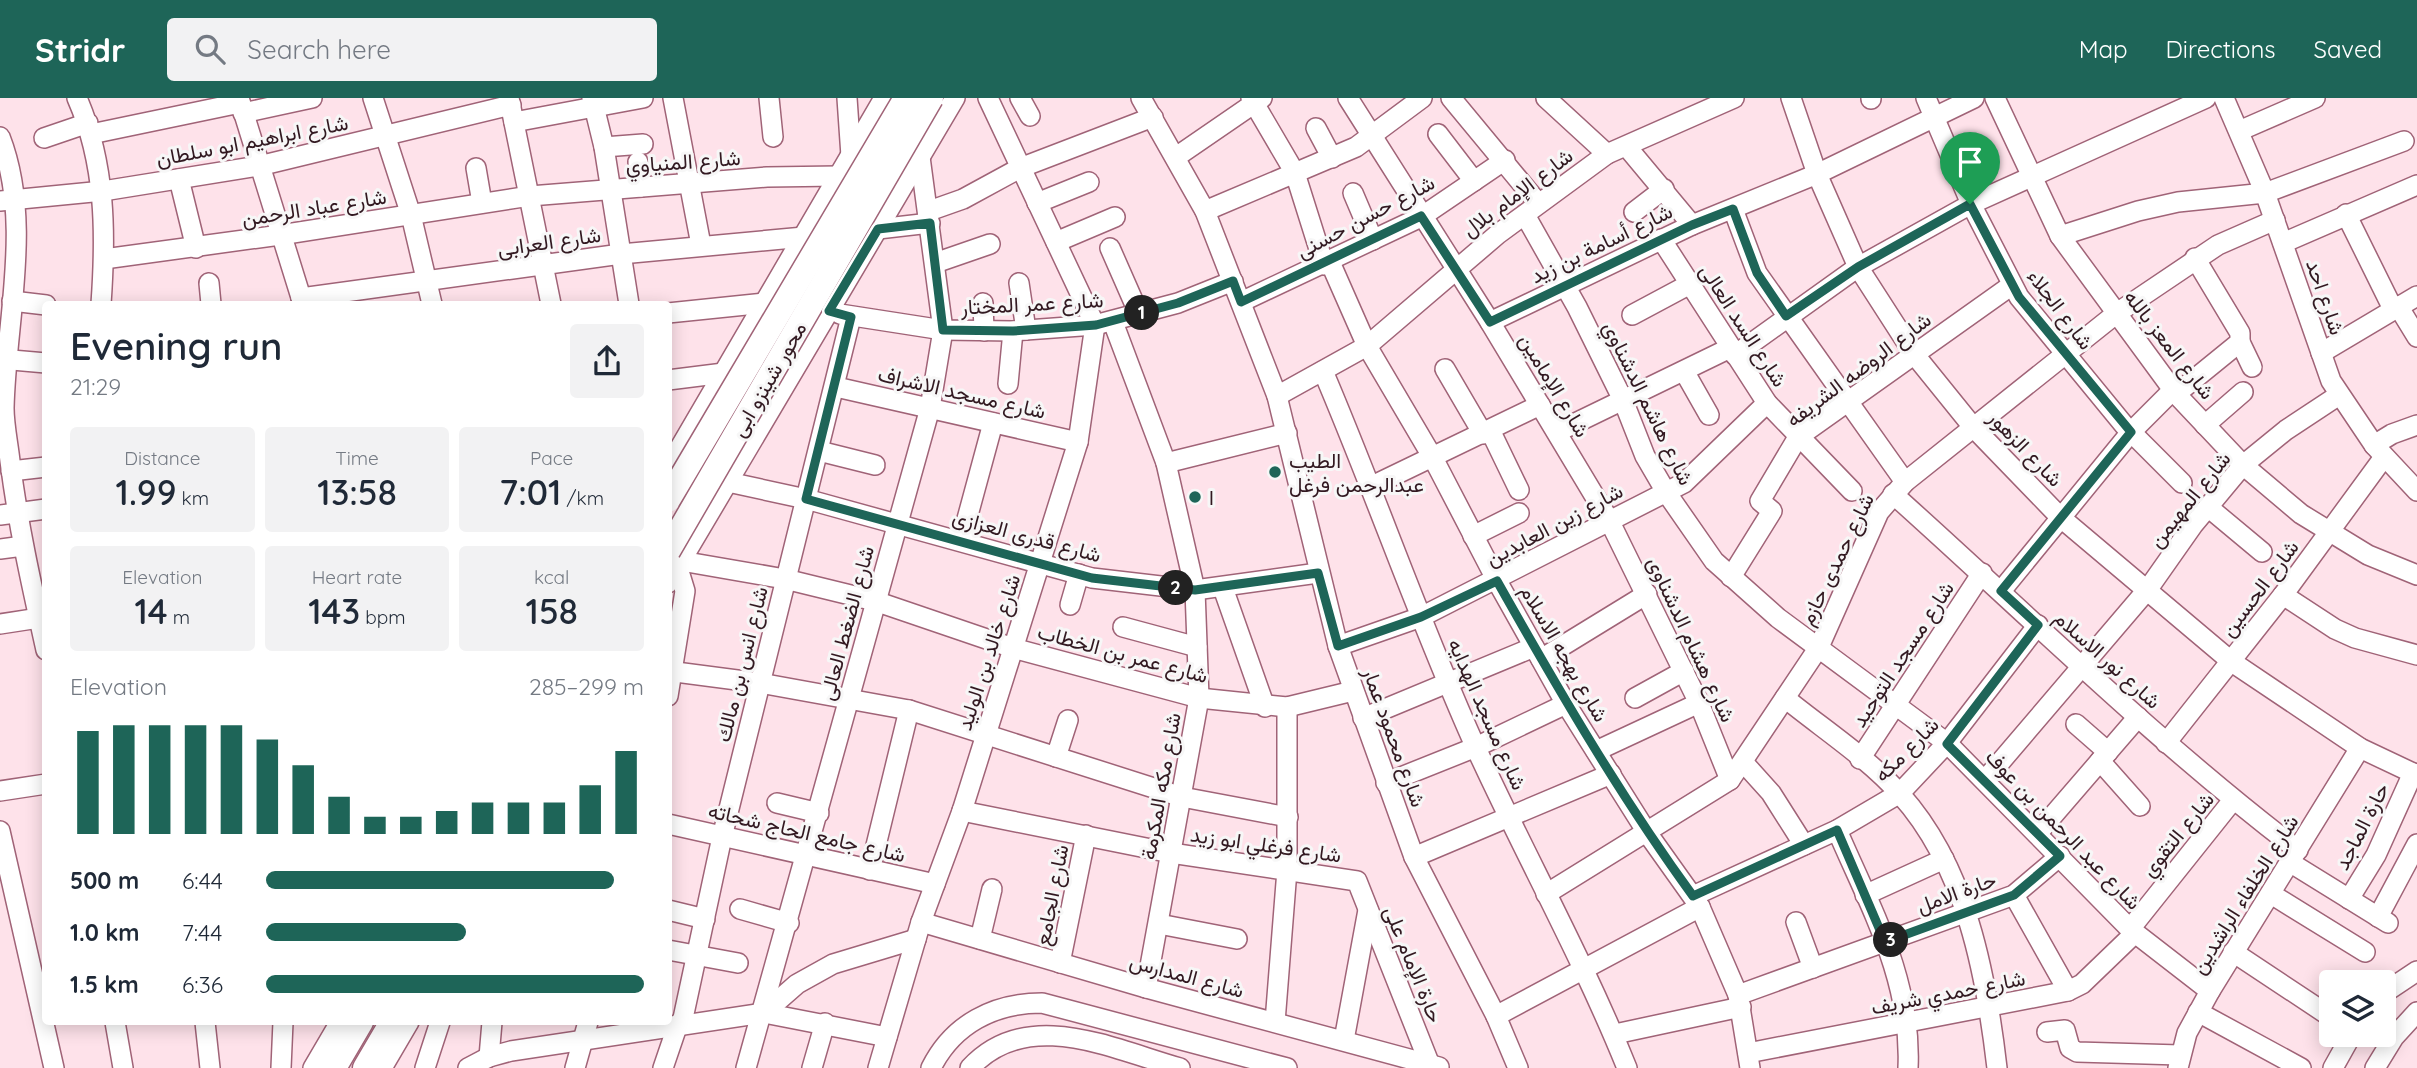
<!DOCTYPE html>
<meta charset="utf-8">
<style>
:root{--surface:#fff;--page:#f2f2f3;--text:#1f2937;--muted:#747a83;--accent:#1e6558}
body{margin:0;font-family:Quicksand,Vazirmatn,sans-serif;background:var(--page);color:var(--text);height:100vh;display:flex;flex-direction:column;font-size:26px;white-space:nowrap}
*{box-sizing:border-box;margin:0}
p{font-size:23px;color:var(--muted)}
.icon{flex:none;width:38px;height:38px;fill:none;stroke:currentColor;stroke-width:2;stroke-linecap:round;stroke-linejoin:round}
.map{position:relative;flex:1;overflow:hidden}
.panel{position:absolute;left:42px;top:203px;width:630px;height:724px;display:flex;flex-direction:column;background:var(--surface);border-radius:7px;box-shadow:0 4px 18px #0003}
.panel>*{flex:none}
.controls{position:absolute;left:2319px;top:872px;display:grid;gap:14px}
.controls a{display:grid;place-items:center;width:77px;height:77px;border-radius:7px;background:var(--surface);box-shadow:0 4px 18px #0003;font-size:35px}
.pin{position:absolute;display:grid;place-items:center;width:60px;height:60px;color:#fff;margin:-72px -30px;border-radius:50% 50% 50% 0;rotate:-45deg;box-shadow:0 0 7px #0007}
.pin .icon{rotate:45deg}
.km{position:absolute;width:35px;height:35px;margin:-18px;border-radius:50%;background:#222;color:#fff;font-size:19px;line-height:35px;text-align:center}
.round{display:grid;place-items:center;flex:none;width:74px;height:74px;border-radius:7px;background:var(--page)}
.head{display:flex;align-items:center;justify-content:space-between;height:119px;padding:0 28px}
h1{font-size:38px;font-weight:600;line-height:52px}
.metrics{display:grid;grid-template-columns:repeat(3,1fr);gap:10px;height:119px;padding:7px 28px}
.metrics div{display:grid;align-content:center;border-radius:7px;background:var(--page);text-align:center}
.metrics b{font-size:35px;font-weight:600}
.metrics small{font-size:19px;font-weight:400}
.metrics p{font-size:19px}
.chart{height:196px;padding:14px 28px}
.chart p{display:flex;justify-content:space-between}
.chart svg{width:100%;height:126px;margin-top:7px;stroke:var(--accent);stroke-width:6}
ul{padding:0 28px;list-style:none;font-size:23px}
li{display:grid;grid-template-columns:112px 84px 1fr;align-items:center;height:52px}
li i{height:18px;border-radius:9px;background:var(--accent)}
header{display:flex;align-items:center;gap:42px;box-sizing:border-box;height:98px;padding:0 35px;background:var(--accent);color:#fff}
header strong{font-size:33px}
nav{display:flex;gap:38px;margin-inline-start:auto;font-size:24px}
.search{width:490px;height:63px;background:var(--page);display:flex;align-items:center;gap:18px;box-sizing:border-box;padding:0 24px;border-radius:7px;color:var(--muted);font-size:26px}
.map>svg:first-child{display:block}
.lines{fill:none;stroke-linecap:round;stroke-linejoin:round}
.minor-casing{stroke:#a06377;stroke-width:22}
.major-casing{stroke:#a06377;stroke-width:27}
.minor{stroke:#fff;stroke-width:19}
.major{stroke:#fff;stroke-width:24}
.major-bridge-casing{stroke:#a06377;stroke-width:27;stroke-linecap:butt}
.major-bridge{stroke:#fff;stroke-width:24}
.route-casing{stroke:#fff;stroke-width:14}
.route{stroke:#1e6558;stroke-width:9}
.poi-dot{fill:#1e6558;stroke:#f7f7f7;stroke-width:2.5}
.labels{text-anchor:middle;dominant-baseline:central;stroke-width:6;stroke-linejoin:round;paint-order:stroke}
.street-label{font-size:21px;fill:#321921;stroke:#f7f7f7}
.poi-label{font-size:21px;fill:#321921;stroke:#f7f7f7;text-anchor:start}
</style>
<header>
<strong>Stridr</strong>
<div class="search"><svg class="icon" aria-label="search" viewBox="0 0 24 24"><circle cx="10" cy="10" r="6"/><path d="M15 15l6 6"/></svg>Search here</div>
<nav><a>Map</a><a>Directions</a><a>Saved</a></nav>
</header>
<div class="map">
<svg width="2417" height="970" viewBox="0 0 2417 970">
<rect width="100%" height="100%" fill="#fee2ea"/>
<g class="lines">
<defs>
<g id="minor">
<path d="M77,0C106,66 106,136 101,206"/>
<polyline points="239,0 303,206"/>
<polyline points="373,0 411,117 432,206"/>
<polyline points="509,0 551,206"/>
<polyline points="592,0 604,49 629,206"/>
<polyline points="673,0 701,147"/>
<polyline points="769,0 773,39"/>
<polyline points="847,0 851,58"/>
<polyline points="1020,0 1030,18"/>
<polyline points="1141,0 1205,113 1277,298 1338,548 1414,759 1496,918 1518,970"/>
<polyline points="1251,0 1295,75 1324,167"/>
<polyline points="1348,0 1490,224 1609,422 1699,605 1730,682"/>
<polyline points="1451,0 1538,105"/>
<polyline points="1546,0 1607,56"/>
<polyline points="1791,0 1817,76 1858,169 1914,256 1973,329 2060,419 2232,564 2360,650 2417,677"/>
<polyline points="1871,0 1871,1"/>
<polyline points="1926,0 1971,106 2019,199 2124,327 2182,385"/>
<polyline points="1995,0 2060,138 2176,296 2243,367 2301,416 2368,457 2417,477"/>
<polyline points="2224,0 2265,95 2331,283 2374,347 2417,393"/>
<polyline points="243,15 312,0"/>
<polyline points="514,24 643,0"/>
<polyline points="1316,30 1332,60"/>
<polyline points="2239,33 2315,0"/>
<polyline points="91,36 240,5"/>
<polyline points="1438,36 1474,83"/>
<path d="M0,39C33,124 6,221 4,310C4,327 8,345 10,363C18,427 32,489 46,552"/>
<polyline points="44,40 88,25"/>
<polyline points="604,49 643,46"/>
<polyline points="1627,49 1692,127"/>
<polyline points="1176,59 1262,0"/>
<polyline points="638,64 641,89"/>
<polyline points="476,70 482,105"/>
<polyline points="179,81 196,150"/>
<polyline points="1353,95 1373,142"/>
<polyline points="0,103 103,93 259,68 511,7"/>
<polyline points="1037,105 1089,84"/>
<polyline points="1733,111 1757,175 1905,384"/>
<polyline points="929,113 963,101 1020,70 1153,19"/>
<polyline points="1205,113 1356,49 1422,0"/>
<polyline points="1634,114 1664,91"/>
<polyline points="2346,116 2393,211"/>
<polyline points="1525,117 1577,209 1623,302 1645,358 1666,394 1714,463 1778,520 1947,645 2130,831 2210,893"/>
<polyline points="878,131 930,125"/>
<polyline points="2060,138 2138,113 2178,104 2265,95 2404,43"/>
<polyline points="1661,141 1767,305 1852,393"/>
<polyline points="1056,144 1115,119"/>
<polyline points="2283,145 2417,87"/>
<polyline points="1110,150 1139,216"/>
<polyline points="104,161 280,137 530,98 767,79 839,78"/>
<polyline points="1330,164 1367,248 1433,360 1497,483 1566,606 1648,736 1700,809 1738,897 1750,970"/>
<polyline points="935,165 990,146"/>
<polyline points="209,185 211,206"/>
<polyline points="1019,185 1026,232"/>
<polyline points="301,200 621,156 804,139"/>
<polyline points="12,203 46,207"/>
<polyline points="1241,204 1421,119 1505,62"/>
<polyline points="983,205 984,233"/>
<polyline points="2398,208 2417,239"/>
<polyline points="668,215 765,205"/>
<polyline points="840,216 943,232 1013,233 1095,227 1178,205 1233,183"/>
<polyline points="1632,217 1690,186"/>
<polyline points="1113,224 1166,365 1195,492 1199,600 1146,890"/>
<polyline points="1490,224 1692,127 1817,76 1974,0"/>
<polyline points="2240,244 2252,269"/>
<polyline points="2321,255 2417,198"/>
<polyline points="1735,257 1858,169 1971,106 2206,0"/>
<polyline points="0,261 46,265"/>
<polyline points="1445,271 1483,336"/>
<path d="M1323,273C1376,397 1420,526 1476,650C1525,757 1583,861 1627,970"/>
<polyline points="1684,273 1709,317"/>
<polyline points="668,282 724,275"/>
<polyline points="1008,286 1013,233"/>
<polyline points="836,289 1078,344"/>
<polyline points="2176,296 2240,244 2240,235 2195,160"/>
<polyline points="1277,298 1367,248 1498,136 1607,56 1734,0"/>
<polyline points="2205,327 2243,294"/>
<polyline points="1490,332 1519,392"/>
<polyline points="1557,334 1730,250"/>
<polyline points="2374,347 2392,336 2417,327"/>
<polyline points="819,353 875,367"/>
<polyline points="1166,365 1287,335"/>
<polyline points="668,370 884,0"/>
<polyline points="11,373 46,369"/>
<polyline points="728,384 806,401 1092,480 1195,492 1318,475"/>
<polyline points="1372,388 1540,307"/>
<path d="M1893,396C2027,516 2155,643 2298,752"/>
<polyline points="2208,409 2262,454"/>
<polyline points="0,417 46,411"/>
<polyline points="1473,438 1519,415"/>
<polyline points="961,443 993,325"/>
<polyline points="0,451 23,448"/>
<polyline points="681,463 785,481 875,503 1013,550 1199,600 1287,609 1353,593"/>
<polyline points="1731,479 1772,413 1760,403 1798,339 2012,187"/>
<polyline points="668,485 955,0"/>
<polyline points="1223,490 1265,609"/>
<polyline points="2001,493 2131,334 2173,292"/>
<polyline points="2283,497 2335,531 2355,540 2417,557"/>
<polyline points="1070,507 1079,476"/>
<polyline points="0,526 39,520"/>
<polyline points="1123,529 1197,549"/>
<polyline points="1338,548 1421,519 1684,385 1767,305"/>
<polyline points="1541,561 1647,496"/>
<polyline points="668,573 760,585 909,612 1182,699 1288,719"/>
<polyline points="668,598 685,493 678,470"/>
<polyline points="1635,600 1684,573"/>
<path d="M1785,600C1823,631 1868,660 1900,696C1966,769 1986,875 1997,970"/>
<polyline points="1363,620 1534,549"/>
<polyline points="2076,626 2108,654"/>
<polyline points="2166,645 2283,497 2384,359"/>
<polyline points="1596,653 1699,605"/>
<polyline points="1056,659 1068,622"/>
<polyline points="1860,661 1982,475"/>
<polyline points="2100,663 2140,708"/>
<polyline points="1743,664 1771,695 1804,747"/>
<polyline points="1985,682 2148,491 2193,427 2243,367 2286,332 2339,297"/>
<polyline points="1386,685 1476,649 1566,606"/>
<polyline points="0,693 46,686"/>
<polyline points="777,705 819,715"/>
<polyline points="962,713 1171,755 1357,783 1430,967"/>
<polyline points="668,726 935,786"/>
<path d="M1837,732C1871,811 1912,882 1908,970"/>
<polyline points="0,733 54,970"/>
<polyline points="2037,736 2138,619"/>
<polyline points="1414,759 1611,676"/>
<polyline points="2291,765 2388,825"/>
<polyline points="870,772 909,612"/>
<polyline points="1546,796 1730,682 1819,549 1879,414 1905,384 2117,215 2218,147 2275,122"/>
<polyline points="2271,796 2365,854"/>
<polyline points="1865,797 1944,761"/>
<polyline points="2014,797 2068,893"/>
<polyline points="1693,798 1837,732 1900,695 1947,645 2038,527"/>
<polyline points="2349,801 2376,757 2413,675"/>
<polyline points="740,811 789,825"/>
<polyline points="668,812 705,821"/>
<polyline points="2378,819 2417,746"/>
<polyline points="921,824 1146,890 1439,969"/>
<polyline points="1796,824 1813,870"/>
<polyline points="1159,826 1237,841"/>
<polyline points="2130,831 2233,702"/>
<polyline points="980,841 992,791"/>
<polyline points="668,852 738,865"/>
<polyline points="2233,854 2331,919"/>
<polyline points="1060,865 1086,737"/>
<polyline points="2384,895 2417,873"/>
<polyline points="1738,897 2014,797 2060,758"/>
<polyline points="2198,914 2301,970"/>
<polyline points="764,915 797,886 833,866 916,841"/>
<polyline points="1496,918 1700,809"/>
<polyline points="115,924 123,970"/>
<polyline points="205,924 210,970"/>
<polyline points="1275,924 1287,772 1287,609"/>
<polyline points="682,925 722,739 851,219"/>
<polyline points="2047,934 2065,932 2070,950 2077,954 2180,957"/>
<polyline points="1615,936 1741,909"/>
<polyline points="1344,942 1368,812"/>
<polyline points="1748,955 2068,893 2082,886 2135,835"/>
<polyline points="489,959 492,924"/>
<polyline points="281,970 283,924"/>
<polyline points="313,970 340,924"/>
<polyline points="382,970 409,924"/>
<polyline points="425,970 440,924"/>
<polyline points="468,970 489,959 511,953 764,915 887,939"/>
<polyline points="575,970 588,924"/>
<polyline points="663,970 678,926"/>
<polyline points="746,970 930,310 943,232 920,59"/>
<polyline points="812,970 825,925"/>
<polyline points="878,970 921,824 962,713 1078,344 1095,227 988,0"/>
<path d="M931,970C953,926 994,905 1042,905L1287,970"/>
<path d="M970,970C1027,908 1112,951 1180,970"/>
<polyline points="2178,970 2187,935 2210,893 2360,650"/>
<polyline points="2333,970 2352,936"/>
<polyline points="2375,970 2394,939 2417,914"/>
</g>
<g id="major">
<polyline points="334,970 361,924"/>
<polyline points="365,970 392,924"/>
</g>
</defs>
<!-- minor casing -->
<use href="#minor" class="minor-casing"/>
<!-- major casing -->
<use href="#major" class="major-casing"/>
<!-- minor -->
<use href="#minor" class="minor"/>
<!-- major -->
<use href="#major" class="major"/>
<defs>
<g id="major-bridge">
<polyline points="668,402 906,0"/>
<polyline points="668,453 931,0"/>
</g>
</defs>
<!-- major-bridge casing -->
<use href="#major-bridge" class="major-bridge-casing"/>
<!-- major-bridge -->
<use href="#major-bridge" class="major-bridge"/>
</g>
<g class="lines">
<defs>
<path id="route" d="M1970,106L2019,199L2131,334L2001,493L2038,527L1947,646L2060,758L2014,797L1885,844L1837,732L1693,798C1620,698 1558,591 1497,483L1421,519L1338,548L1318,475L1195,492L1092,480L806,401L851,219L829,213L878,131L930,125L943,232L1013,233L1096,227L1178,205L1233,183L1241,204L1421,118L1490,224L1692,127L1733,111L1757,175L1786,218L1858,169Z"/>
</defs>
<!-- route casing -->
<use href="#route" class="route-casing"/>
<!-- route -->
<use href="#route" class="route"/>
</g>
<!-- markers -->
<g class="poi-dot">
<circle cx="1275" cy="374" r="7"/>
<circle cx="1195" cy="399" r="7"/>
</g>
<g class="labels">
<!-- street labels -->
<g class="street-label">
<text transform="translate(252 42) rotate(-11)">شارع ابراهيم ابو سلطان</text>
<text transform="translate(683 63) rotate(-4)">شارع المنياوي</text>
<text transform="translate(1517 94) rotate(-37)">شارع الإمام بلال</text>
<text transform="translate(314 109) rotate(-9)">شارع عباد الرحمن</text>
<text transform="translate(1365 118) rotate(-28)">شارع حسن حسنى</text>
<text transform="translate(549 143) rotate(-8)">شارع العرابى</text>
<text transform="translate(1601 145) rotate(-26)">شارع أسامة بن زيد</text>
<text transform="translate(2326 199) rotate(71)">شارع احد</text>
<text transform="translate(1032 205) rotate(-3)">شارع عمر المختار</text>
<text transform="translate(2061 211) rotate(53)">شارع الجلاء</text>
<text transform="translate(1744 227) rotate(57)">شارع السد العالى</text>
<text transform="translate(2170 246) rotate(52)">شارع المعز بالله</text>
<text transform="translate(1858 271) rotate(-37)">شارع الروضه الشريفه</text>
<text transform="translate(768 281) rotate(-60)">محور شينزو ابى</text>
<text transform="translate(1555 287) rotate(59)">شارع الإمامين</text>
<text transform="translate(962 294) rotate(13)">شارع مسجد الاشراف</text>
<text transform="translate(1649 305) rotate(64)">شارع هاشم الدشناوي</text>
<text transform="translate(2026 350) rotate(46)">شارع الزهور</text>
<text transform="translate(2189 401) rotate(-51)">شارع المهيمن</text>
<text transform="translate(1554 426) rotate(-28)">شارع زين العابدين</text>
<text transform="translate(1027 437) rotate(15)">شارع قدرى العزازى</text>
<text transform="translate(1836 461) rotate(-64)">شارع حمدى حازم</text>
<text transform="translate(2259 490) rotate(-53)">شارع الحسين</text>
<text transform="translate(846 525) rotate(-75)">شارع الضغط العالى</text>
<text transform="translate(1692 541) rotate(65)">شارع هشام الدشناوى</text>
<text transform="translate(988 554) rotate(-72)">شارع خالد بن الوليد</text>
<text transform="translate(1123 555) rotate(15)">شارع عمر بن الخطاب</text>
<text transform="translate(1565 555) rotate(60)">شارع بهجه الاسلام</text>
<text transform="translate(1902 556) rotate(-57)">شارع مسجد التوحيد</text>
<text transform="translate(2108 561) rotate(42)">شارع نور الاسلام</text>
<text transform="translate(741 566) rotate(-76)">شارع انس بن مالك</text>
<text transform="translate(1488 616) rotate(66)">شارع مسجد الهدايه</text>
<text transform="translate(1395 639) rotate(70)">شارع محمود عمار</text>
<text transform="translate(1906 651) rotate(-45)">شارع مكه</text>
<text transform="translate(1160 688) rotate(-80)">شارع مكه المكرمة</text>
<text transform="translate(2361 728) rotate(-63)">حارة الماجد</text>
<text transform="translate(2064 731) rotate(46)">شارع عبد الرحمن بن عوف</text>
<text transform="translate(807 734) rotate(13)">شارع جامع الحاج شحاته</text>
<text transform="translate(2177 736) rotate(-51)">شارع التقوي</text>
<text transform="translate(1266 746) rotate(8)">شارع فرغلي ابو زيد</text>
<text transform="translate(1956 794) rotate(-20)">حارة الامل</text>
<text transform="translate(2244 796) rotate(-58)">شارع الخلفاء الراشدين</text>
<text transform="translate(1051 797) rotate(-79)">شارع الجامع</text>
<text transform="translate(1414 866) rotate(68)">حارة الإمام على</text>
<text transform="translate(1187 877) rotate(15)">شارع المدارس</text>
<text transform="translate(1948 894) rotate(-11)">شارع حمدي شريف</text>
</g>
<!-- poi labels -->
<g class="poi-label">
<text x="1289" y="362">الطيب<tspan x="1289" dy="24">عبدالرحمن فرغل</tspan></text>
<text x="1209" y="399">ا</text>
</g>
</g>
</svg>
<div class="controls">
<a><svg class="icon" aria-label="layers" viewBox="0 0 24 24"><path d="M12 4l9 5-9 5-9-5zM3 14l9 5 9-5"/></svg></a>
</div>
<div class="pin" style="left:1970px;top:106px;background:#1e9e55"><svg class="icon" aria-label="arrive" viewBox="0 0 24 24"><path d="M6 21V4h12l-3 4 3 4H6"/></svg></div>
<b class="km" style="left:1142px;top:215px">1</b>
<b class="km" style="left:1176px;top:490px">2</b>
<b class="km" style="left:1891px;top:842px">3</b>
<section class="panel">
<div class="head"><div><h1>Evening run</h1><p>21:29</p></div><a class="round"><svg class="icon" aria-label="share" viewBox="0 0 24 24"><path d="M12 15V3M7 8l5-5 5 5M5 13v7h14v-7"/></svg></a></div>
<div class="metrics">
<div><p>Distance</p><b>1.99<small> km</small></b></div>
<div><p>Time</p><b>13:58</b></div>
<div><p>Pace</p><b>7:01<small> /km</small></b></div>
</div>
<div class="metrics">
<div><p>Elevation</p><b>14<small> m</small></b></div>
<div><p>Heart rate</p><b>143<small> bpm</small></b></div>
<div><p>kcal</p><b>158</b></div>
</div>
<div class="chart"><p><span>Elevation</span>285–299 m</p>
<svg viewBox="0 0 160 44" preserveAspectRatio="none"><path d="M5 44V8M15 44V6M25 44V6M35 44V6M45 44V6M55 44V11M65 44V20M75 44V31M85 44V38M95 44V38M105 44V36M115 44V33M125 44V33M135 44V33M145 44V27M155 44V15"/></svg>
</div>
<ul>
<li><b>500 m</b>6:44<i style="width:92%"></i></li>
<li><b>1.0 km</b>7:44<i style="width:53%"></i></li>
<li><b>1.5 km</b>6:36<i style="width:100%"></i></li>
</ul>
</section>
</div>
